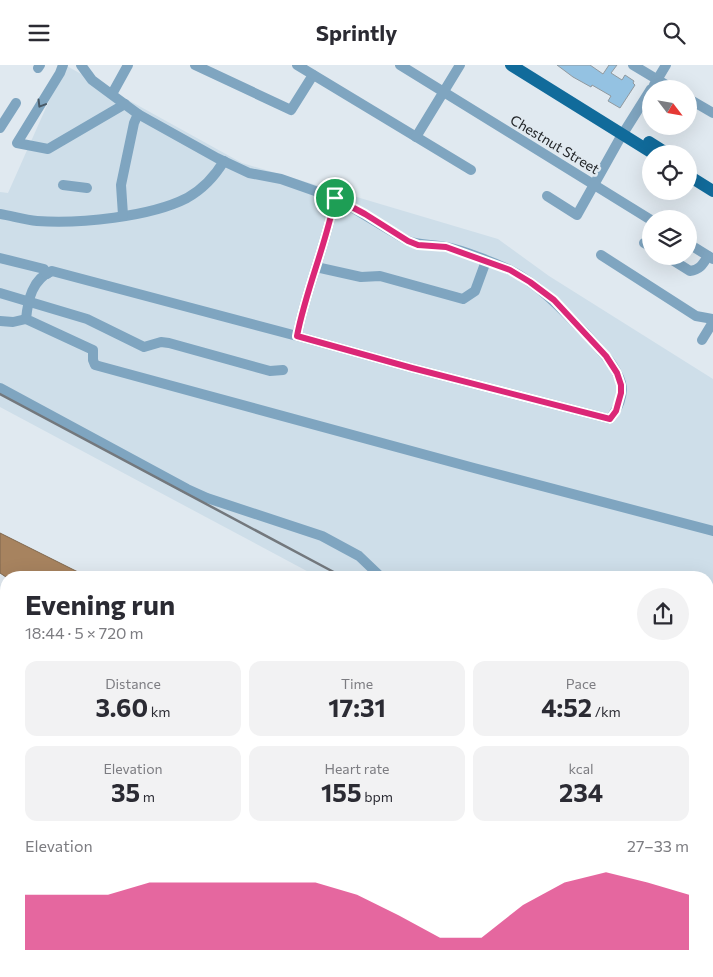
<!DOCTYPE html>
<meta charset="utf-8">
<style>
:root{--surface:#fff;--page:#f2f2f3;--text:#2b2b33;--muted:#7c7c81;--accent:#db2777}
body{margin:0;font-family:Commissioner,sans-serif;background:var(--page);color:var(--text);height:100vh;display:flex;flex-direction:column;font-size:19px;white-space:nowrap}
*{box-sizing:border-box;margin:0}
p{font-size:16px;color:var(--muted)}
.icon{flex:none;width:28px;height:28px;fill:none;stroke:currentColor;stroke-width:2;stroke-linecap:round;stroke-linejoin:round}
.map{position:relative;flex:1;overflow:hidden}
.drawer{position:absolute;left:0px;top:506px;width:714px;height:406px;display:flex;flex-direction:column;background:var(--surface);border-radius:20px 20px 0 0;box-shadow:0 5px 20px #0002}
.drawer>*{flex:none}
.needle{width:32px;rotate:121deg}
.tools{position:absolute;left:642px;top:15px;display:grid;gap:10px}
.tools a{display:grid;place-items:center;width:55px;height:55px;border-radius:50%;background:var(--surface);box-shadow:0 5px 20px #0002;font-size:25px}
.pin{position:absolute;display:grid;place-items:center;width:42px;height:42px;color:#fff;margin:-21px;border:2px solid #fff;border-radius:50%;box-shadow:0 1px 5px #0007}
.round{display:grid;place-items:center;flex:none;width:52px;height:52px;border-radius:26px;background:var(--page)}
.summary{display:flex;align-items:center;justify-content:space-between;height:85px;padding:0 25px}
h1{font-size:28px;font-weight:700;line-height:38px}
.stats{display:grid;grid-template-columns:repeat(3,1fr);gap:8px;height:85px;padding:5px 25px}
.stats div{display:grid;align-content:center;border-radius:12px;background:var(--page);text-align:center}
.stats b{font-size:25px;font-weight:700}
.stats small{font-size:14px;font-weight:400}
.stats p{font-size:14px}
.chart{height:140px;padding:10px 25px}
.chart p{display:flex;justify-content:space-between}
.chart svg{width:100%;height:90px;margin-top:5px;fill:var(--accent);opacity:.7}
header{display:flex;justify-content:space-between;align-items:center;height:65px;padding:0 25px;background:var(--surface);font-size:22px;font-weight:700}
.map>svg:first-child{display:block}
.built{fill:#cedee9}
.water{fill:#a7835f;stroke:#7f674e}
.building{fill:#94c2e2;stroke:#90999f}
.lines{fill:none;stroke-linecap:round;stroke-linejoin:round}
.minor{stroke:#7fa5c0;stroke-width:10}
.major{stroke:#116b9b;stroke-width:12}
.rail{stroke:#73787d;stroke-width:2.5}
.oneway{stroke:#475865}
.route-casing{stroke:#fff;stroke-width:10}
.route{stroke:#db2777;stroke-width:6}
.labels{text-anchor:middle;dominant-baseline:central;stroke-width:5;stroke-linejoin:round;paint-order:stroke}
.street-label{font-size:14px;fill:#222528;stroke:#e0e9f0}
</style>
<header><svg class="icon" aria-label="menu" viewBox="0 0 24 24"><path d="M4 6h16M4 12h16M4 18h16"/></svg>Sprintly<svg class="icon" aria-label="search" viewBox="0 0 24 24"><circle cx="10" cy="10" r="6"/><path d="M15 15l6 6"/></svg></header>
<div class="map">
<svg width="713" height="912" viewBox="0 0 713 912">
<rect width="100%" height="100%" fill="#e0e9f0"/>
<!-- built -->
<polygon class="built" points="65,0 242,98 498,174 549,211 713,314 713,700 708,698 708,512 318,512 0,342 0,127 8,128"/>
<!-- water -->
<g class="water">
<polygon points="0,468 88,512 6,512 0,508"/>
<polygon points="6,566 6,906 132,906 137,912 0,912 0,568"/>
<polygon points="476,906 617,906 621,912 482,912"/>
</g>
<!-- building -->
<polygon class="building" points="557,0 590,0 603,9 609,0 617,0 611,8 622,15 625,10 634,16 633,18 635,20 620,43 608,36 611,31 592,20 591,22 573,12"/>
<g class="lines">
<!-- minor -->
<g class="minor">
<polyline points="63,0 60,8 17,78 48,84 125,39"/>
<path d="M81,0L92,15L138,49L217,93L249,108L281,114L338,134L408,176C421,181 433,179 446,182C462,185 495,198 510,205C541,221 563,245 586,269C599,284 615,298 621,318C624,330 618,344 610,354L412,303L297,271"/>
<polyline points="195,0 291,45 313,10"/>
<polyline points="297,0 471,105"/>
<polyline points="400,0 651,155"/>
<polyline points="633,0 673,24"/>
<polyline points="38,3 40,0"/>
<polyline points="654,20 666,0"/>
<polyline points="112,29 128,0"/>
<polyline points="689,34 713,48"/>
<polyline points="0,63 16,38"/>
<polyline points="416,72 460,0"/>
<polyline points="63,120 87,123"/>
<polyline points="547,131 577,150 619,75 651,24"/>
<path d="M335,133C326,180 306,224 297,271L52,206C32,214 28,235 26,254L93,285V295L95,300L474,403L713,466"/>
<path d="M0,149C12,151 25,155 37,156C79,159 150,152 187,133C203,124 215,111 224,96"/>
<polyline points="123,150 121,120 134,58 138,49"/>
<polyline points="644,178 651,182"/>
<polyline points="689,179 713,194"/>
<polyline points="601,190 696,251 713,254"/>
<path d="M666,191L690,206C700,205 703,199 708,191"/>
<polyline points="0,193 44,204 47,209"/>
<polyline points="316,202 361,212 380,211 463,234 475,226 486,196"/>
<polyline points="0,228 87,254 144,282 161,277 169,278 270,306 283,305"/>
<polyline points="0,256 13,257 26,254"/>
<polyline points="702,275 713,257"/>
<polyline points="0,323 187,424 207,433 322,471 359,491 381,512"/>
<polyline points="708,664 713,666"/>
<polyline points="708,741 713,726"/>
<polyline points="708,752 713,754"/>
</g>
<!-- major -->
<g class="major">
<polyline points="511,0 654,89"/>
<polyline points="649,77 668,89"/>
<polyline points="689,111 713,126"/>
</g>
<!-- rail -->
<g class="rail">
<polyline points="0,329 343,512"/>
<polyline points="708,684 713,686"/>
<polyline points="708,774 713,775"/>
<polyline points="708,866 713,868"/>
</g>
</g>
<!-- one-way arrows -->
<defs><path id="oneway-chevron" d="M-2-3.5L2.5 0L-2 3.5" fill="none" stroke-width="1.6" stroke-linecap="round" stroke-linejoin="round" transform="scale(1.25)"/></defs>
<use class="oneway" href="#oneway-chevron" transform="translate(41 39) rotate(121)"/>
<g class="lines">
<defs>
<path id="route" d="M335,133L365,149L408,176L418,180L446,182L510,205L530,217L554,235L606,291L617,308L621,320V328L616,346L610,354L412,303L297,271C306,224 326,180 335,133Z"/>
</defs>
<!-- route casing -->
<use href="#route" class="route-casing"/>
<!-- route -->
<use href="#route" class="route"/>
</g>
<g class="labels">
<!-- street labels -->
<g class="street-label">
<text transform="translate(555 79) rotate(31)">Chestnut Street</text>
</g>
</g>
</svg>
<div class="tools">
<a><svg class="needle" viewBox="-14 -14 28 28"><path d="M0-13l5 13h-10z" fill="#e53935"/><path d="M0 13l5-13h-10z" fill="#7c7c81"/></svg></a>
<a><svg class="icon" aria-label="locate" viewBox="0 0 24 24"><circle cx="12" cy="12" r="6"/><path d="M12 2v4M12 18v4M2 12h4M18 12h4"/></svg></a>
<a><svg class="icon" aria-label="layers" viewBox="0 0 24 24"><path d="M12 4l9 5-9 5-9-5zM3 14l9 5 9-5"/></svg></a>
</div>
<div class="pin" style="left:335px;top:133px;background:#1e9e55"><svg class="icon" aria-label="arrive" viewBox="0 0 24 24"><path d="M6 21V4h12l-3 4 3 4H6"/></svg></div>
<section class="drawer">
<div class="summary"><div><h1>Evening run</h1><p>18:44 · 5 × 720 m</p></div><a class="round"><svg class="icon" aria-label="share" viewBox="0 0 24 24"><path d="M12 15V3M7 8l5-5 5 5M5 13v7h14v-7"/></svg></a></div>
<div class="stats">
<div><p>Distance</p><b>3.60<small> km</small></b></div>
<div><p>Time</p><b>17:31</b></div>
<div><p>Pace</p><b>4:52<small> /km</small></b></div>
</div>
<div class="stats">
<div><p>Elevation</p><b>35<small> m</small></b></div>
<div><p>Heart rate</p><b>155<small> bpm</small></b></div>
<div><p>kcal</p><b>234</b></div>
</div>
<div class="chart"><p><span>Elevation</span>27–33 m</p>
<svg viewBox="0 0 160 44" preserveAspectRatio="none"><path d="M0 44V17L10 17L20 17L30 11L40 11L50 11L60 11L70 11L80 17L90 27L100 38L110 38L120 22L130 11L140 6L150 11L160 17V44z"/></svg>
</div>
</section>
</div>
